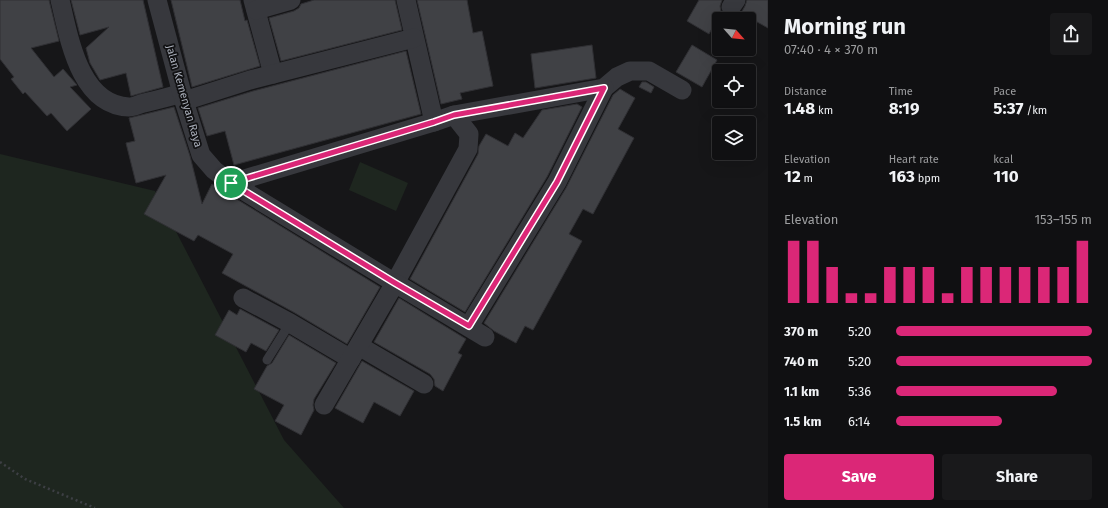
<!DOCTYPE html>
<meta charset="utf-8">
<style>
:root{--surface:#101012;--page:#19191b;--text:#f1f3f6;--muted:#9c9d9f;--line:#303032;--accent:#db2777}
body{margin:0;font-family:"Fira Sans",sans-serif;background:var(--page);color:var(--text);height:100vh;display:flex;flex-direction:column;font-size:15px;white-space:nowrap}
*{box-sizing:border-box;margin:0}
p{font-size:13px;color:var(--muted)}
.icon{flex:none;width:22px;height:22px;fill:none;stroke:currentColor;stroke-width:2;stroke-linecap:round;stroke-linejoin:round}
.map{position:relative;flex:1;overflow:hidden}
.drawer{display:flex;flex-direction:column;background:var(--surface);width:340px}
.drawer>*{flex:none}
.needle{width:26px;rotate:117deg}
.controls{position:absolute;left:712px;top:12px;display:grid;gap:8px}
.controls a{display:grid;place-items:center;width:44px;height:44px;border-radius:4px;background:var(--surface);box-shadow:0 4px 16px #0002,0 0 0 1px var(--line);font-size:20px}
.pin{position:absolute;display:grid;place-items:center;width:34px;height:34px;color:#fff;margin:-17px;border:2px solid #fff;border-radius:50%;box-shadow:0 1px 4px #0007}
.round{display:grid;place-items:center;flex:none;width:42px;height:42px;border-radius:4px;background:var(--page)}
.summary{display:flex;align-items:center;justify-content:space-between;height:68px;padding:0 16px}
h1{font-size:22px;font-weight:700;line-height:30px}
.metrics{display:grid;grid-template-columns:repeat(3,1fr);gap:6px;height:68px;padding:4px 16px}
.metrics div{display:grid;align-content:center}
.metrics b{font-size:17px;font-weight:700}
.metrics small{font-size:11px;font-weight:400}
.metrics p{font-size:11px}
.chart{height:112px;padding:8px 16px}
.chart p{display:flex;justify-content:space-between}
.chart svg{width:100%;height:72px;margin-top:4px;stroke:var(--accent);stroke-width:6}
.action{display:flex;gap:8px;margin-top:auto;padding:8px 16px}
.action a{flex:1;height:46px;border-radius:4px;background:var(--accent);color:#fff;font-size:16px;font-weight:700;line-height:46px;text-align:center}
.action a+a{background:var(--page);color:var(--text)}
ul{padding:0 16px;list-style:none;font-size:13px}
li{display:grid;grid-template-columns:64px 48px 1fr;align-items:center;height:30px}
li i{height:10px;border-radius:5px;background:var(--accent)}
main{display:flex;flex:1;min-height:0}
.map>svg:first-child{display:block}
.green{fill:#1e261f}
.building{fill:#404145;stroke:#303034}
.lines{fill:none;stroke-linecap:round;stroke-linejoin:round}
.path{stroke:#3d3f44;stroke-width:2.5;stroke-dasharray:2 3;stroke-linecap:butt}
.lane{stroke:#37383d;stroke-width:9}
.street{stroke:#37383d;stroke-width:19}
.route-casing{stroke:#fff;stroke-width:8}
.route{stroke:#db2777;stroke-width:5}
.labels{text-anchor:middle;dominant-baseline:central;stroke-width:3.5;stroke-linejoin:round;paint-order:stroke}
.street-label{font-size:11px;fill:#a8adb8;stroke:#111113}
</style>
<main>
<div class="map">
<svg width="768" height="508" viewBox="0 0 768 508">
<rect width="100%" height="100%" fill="#161618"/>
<!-- green -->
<g class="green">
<polygon points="0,154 155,191 284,440 344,508 0,508"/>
<polygon points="360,162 408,183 396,211 349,190"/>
</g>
<!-- building -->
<g class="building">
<polygon points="0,0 49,0 59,41 31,48 54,77 63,69 77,85 70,87 91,109 67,131 51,113 47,116 25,92 23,94 11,79 14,77 0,59"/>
<polygon points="71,0 143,0 163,87 131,96 126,73 100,80 90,63 86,48 109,27 80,35"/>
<polygon points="171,0 240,0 245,21 247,20 260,66 192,87"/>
<polygon points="314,0 395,0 402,30 281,61 269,18 294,11 299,8 301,4"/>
<polygon points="417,0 467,0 473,33 482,31 493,86 460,93 462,99 441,104"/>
<polygon points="699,0 722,0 720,6 721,12 709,34 687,21"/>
<polygon points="747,0 768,0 768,28 741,13 745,6"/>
<polygon points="592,45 596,78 535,88 531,54"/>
<polygon points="692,45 717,60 702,87 676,72"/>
<polygon points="406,51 421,114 234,165 225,131 207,136 198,108 253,91"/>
<polygon points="642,82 646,82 654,87 651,93 639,87"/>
<polygon points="620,89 635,98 618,129 634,138 593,214 583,209 569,234 582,241 533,330 525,326 516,343 494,331 484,323 566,188 613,95"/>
<polygon points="577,104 582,107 547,177 465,312 410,279 478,154 479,146 486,134 508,146 515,133 523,138 542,110"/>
<polygon points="174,107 190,156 202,204 212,184 380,287 347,344 295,313 222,273 233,254 198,235 194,241 144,214 166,175 136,183 126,143 135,141 129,118"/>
<polygon points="399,298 466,339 458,353 462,355 443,391 435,386 434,379 430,374 374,342"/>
<polygon points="240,309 279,330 266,351 251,343 246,352 215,335 229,310 237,315"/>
<polygon points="289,335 336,363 314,399 313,405 314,410 301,435 275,421 284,405 254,389 267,366 272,363"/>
<polygon points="362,361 414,391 400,416 374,402 363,423 335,408"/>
</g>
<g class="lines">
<!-- path -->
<polyline class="path" points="0,462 25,479 95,508"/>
<!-- lane -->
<polyline class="lane" points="267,360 290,323"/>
<!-- street -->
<g class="street">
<path d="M60,0C69,37 79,105 129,107C134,107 139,104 144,103C157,100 169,97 182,93"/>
<polyline points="157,0 184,101 201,155 214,170 231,183 434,122 454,115 604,88 617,77 630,71 649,71 682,90"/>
<polyline points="253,0 273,74"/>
<polyline points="406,0 434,122"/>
<polyline points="731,7 736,0"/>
<polyline points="256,10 291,0"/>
<polyline points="184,101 250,80 414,38"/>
<polyline points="231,183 395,283 468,149 469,134 454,115"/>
<polyline points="243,298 290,323 351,359"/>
<polyline points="469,326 557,182 604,88"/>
<polyline points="359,346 424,384"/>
<polyline points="324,405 395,283 485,337"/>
</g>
</g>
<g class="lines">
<defs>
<polygon id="route" points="604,88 557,182 469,326 395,283 231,183 434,122 454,115"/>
</defs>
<!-- route casing -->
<use href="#route" class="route-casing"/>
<!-- route -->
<use href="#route" class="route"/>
</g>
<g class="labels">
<!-- street labels -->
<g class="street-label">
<text transform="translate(184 96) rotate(74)">Jalan Kemenyan Raya</text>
</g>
</g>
</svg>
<div class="controls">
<a><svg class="needle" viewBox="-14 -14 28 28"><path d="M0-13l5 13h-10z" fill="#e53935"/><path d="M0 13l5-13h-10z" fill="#9c9d9f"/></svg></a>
<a><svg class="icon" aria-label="locate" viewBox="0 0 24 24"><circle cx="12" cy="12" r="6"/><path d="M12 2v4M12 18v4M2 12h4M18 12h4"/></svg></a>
<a><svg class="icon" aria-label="layers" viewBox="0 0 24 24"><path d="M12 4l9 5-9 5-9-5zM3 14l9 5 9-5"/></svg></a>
</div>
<div class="pin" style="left:231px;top:183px;background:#1e9e55"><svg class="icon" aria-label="arrive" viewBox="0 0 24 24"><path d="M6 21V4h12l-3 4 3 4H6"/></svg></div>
</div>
<section class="drawer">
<div class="summary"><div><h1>Morning run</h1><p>07:40 · 4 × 370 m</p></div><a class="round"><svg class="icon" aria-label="share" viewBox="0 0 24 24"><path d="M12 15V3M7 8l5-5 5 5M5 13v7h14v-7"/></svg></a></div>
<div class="metrics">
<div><p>Distance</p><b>1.48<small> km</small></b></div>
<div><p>Time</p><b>8:19</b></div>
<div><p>Pace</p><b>5:37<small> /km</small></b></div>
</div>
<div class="metrics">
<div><p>Elevation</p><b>12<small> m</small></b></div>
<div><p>Heart rate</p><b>163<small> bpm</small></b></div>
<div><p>kcal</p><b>110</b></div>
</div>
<div class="chart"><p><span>Elevation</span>153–155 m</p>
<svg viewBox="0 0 160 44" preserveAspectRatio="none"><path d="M5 44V6M15 44V6M25 44V22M35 44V38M45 44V38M55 44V22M65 44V22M75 44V22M85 44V38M95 44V22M105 44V22M115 44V22M125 44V22M135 44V22M145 44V22M155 44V6"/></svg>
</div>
<ul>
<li><b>370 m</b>5:20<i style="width:100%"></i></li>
<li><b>740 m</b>5:20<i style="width:100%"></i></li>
<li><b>1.1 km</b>5:36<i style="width:82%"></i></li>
<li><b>1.5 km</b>6:14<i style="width:54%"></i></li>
</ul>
<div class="action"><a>Save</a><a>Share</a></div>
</section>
</main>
